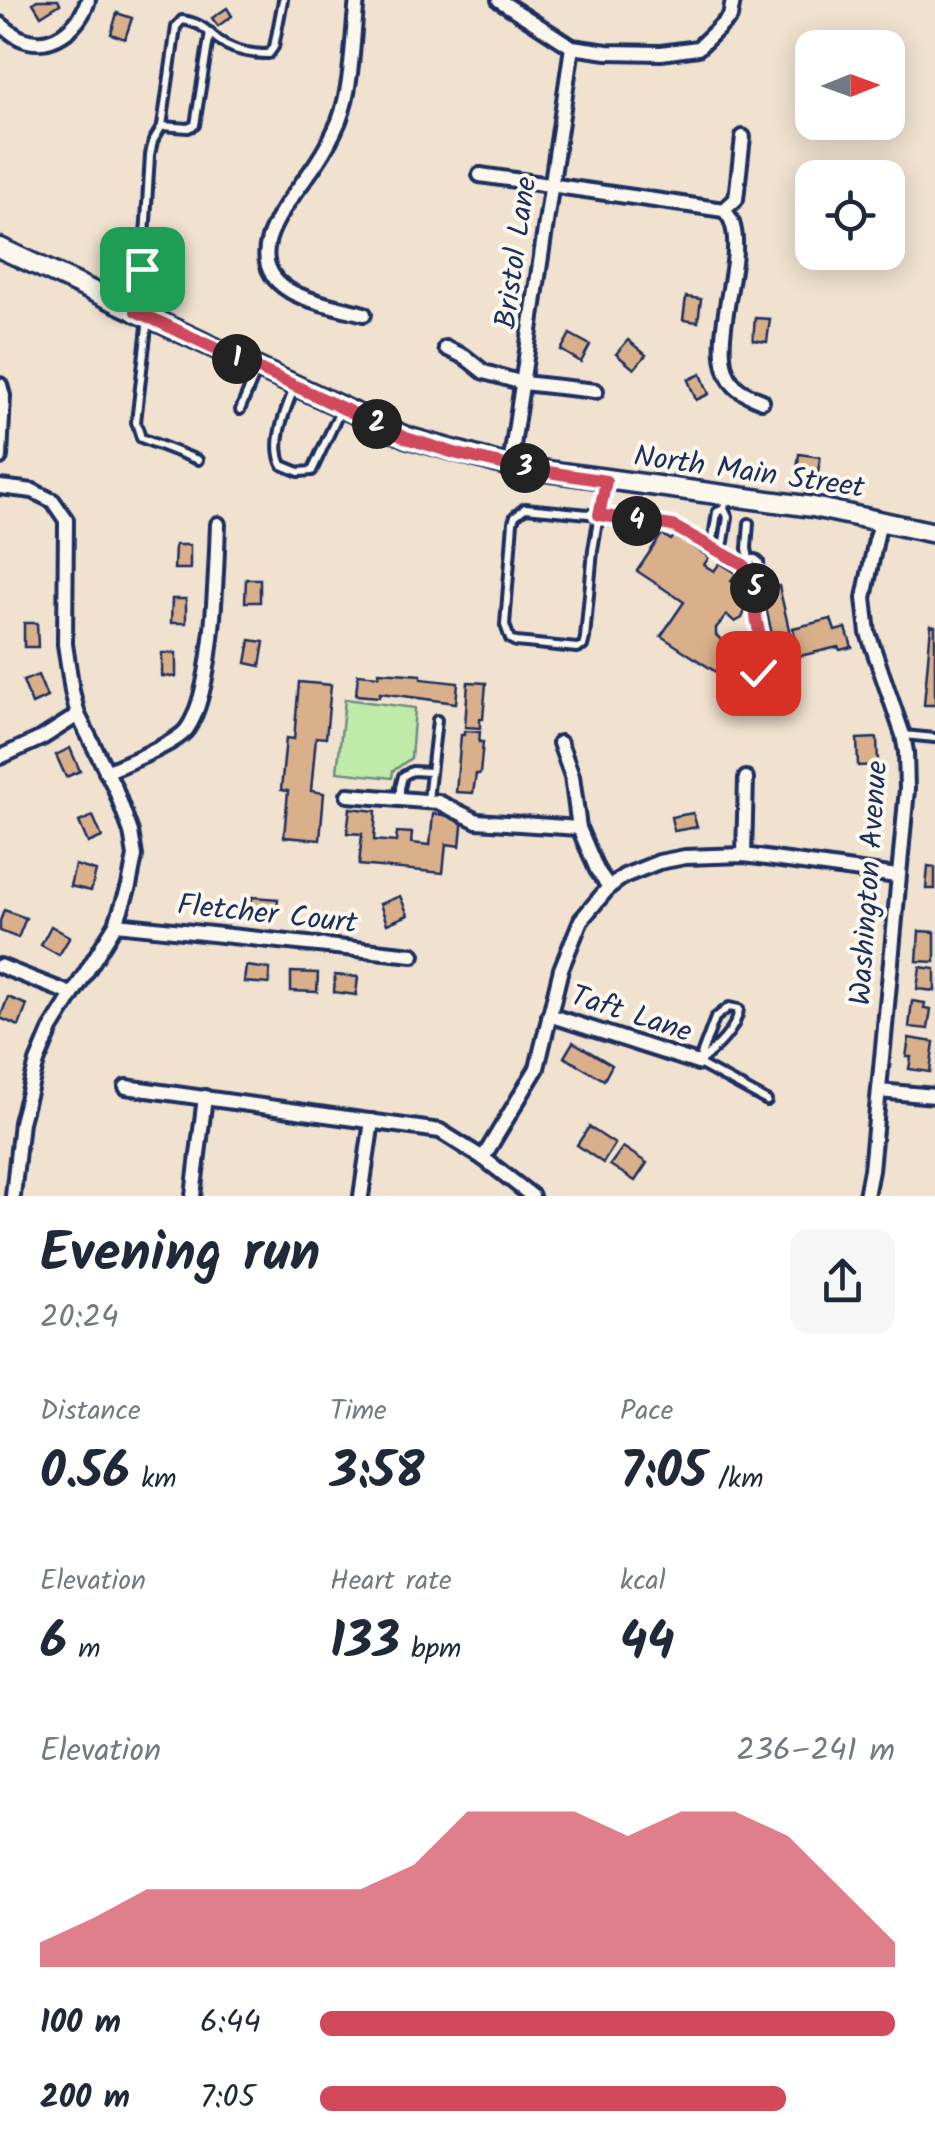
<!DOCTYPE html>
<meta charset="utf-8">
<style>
:root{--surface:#fff;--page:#f6f6f7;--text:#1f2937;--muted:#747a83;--accent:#d1495b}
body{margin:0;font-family:Kalam,sans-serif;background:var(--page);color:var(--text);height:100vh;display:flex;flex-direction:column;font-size:38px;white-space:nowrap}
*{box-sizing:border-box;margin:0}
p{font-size:32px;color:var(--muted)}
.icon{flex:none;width:55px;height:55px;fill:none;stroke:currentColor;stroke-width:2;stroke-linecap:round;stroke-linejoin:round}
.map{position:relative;height:1196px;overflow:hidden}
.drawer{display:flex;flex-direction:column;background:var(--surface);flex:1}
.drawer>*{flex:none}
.needle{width:65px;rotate:89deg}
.tools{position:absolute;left:795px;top:30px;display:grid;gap:20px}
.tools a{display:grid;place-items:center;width:110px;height:110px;border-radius:20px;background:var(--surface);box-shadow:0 5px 25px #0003;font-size:50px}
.pin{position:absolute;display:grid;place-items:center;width:85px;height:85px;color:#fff;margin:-42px;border-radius:20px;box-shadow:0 5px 15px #0006}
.km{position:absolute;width:50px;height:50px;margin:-25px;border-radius:50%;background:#222;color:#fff;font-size:28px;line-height:50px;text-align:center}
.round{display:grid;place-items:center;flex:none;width:105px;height:105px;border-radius:20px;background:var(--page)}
.head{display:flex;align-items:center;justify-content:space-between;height:170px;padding:0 40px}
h1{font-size:55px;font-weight:700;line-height:75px}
.stats{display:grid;grid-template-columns:repeat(3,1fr);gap:15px;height:170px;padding:10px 40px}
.stats div{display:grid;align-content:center}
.stats b{font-size:50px;font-weight:700}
.stats small{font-size:28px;font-weight:400}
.stats p{font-size:28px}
.chart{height:280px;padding:20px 40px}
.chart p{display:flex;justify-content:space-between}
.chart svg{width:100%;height:180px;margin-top:10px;fill:var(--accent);opacity:.7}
ul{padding:0 40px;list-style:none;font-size:32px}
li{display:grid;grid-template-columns:160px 120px 1fr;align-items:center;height:75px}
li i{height:25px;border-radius:12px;background:var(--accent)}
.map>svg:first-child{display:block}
.green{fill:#c0eaa7;stroke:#6e8c82;stroke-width:2.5}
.building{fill:#dab08b;stroke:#1b2f5e;stroke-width:2.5}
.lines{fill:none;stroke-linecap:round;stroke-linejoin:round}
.service-casing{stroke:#1b2f5e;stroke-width:14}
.minor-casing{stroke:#1b2f5e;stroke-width:20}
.secondary-casing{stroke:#1b2f5e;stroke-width:25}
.service{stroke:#fbf7ec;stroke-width:6}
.minor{stroke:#fbf7ec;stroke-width:12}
.secondary{stroke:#fbf7ec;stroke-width:18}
.route-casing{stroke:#fff;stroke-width:20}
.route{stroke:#d1495b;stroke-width:12}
.labels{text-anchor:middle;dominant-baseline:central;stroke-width:8;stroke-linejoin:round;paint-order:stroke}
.street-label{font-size:30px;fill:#1b2f5e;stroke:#fbf7ec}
</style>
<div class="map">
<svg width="935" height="1196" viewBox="0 0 935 1196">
<rect width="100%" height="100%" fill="#f1e2cf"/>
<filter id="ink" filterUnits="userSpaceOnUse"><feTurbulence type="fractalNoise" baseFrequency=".01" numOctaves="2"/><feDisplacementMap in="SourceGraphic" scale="20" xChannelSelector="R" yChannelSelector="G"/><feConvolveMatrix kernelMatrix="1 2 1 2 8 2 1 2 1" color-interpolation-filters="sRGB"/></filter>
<g filter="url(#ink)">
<!-- green -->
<polygon class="green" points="345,699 415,708 411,758 393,771 392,778 337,772"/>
<!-- building -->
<g class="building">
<polygon points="37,0 58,0 60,4 41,16 33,3"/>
<polygon points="227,8 232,16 218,26 212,18"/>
<polygon points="117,13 132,18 125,39 111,34"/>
<polygon points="686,297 701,299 698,322 683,320"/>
<polygon points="755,318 770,319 767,342 753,340"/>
<polygon points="570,334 590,345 581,362 561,350"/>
<polygon points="628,340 646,355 634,369 616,354"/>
<polygon points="701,374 709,394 696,400 688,380"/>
<polygon points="799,454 820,457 818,473 797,470"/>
<polygon points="662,534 671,540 675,535 709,557 704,565 714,571 720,563 736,573 731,581 738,586 740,593 738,600 748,604 742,618 735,622 727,615 716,628 716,635 734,652 734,659 729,669 719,674 661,636 684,602 637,571"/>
<polygon points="175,545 190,545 190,569 174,569"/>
<polygon points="246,579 260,579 260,602 245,602"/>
<polygon points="779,586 793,647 776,652 762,590"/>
<polygon points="172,599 186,599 186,623 171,623"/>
<polygon points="831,619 835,631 846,628 852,647 840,650 838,647 800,656 793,628"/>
<polygon points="24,623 37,623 38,647 24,647"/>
<polygon points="931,625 935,626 935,705 924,705"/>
<polygon points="250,640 264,642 260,666 246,663"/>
<polygon points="162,653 176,653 176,677 162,676"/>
<polygon points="379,672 421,675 421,679 458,683 456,703 380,693 379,697 356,695 358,674 379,676"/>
<polygon points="38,675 47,697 32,704 23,681"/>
<polygon points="299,682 331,685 326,738 316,737 311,791 324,793 320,840 284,837 288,791 281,790 286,738 294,739"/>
<polygon points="468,682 486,683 483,719 480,719 480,728 465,727"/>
<polygon points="464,731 480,732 479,742 483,742 480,774 476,774 473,793 456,792 461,735 464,735"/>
<polygon points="877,738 878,765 858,766 857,739"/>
<polygon points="70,748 80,771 66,777 56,755"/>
<polygon points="350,808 376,811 374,840 396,842 397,832 412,833 411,843 430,845 433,814 463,817 460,846 446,844 443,873 359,865 362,834 347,833"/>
<polygon points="693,813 697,827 674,831 671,817"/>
<polygon points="93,816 102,837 88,843 79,822"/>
<polygon points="75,865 96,871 91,891 70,886"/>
<polygon points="928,866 935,867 935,889 926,889"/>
<polygon points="400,896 408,915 387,924 380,904"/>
<polygon points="252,897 278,899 277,915 251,913"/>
<polygon points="4,910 26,918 18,938 0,931 0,921"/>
<polygon points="51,926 70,937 59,955 41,945"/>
<polygon points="919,931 935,932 935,962 917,961"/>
<polygon points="246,966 270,969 269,984 244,982"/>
<polygon points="920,967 935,969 935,991 917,989"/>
<polygon points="291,972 318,973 317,992 291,991"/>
<polygon points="335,975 358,977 356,995 334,992"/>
<polygon points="8,997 27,1005 19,1026 0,1018"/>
<polygon points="912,1001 925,1003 924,1008 931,1009 928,1029 909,1027"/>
<polygon points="909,1038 934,1042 930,1072 909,1069 911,1057 906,1057"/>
<polygon points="573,1042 612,1065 604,1080 564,1057"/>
<polygon points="589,1127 615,1144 603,1163 577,1145"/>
<polygon points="623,1147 647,1163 635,1181 610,1165"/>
</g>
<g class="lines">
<defs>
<g id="service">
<polyline points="162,126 188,128 195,125 210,32"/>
<path d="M137,309L142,287L150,155L153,141L162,126L176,27L182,20C207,24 206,33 226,45C239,52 255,54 269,54L274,47L283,0"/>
<polyline points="148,318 136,422 141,438 198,460"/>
<path d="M295,386C286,409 271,442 282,465L299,472L312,471L341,409"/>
<polyline points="240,410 257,370"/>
<path d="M606,481L599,515L673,526L743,565L749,559H755L759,562C761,578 752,595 754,612C756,631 765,652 770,670L758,673L743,685"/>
<polygon points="525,508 599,515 593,550 585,638 583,646 577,648 516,642 510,639 505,625 513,522 515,516"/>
<polyline points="724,509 717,512 713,538 718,545 724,542 728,517 724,509 726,497"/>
<polyline points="749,559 747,548 749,523"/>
<polyline points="743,565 746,574 754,576 759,573"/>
<polyline points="904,735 935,738"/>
<polyline points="400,799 400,788 403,776 412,771 431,772"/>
<polyline points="428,800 437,720"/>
<path d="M729,1007L739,1009C736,1032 715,1049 698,1063L715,1018Z"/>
<polyline points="699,1064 767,1101"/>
</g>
<g id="minor">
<path d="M357,0C352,39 353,84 339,121C333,135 325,150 317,162C294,198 233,256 290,291C309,302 342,308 364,314"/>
<polyline points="499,0 572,47 607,52 661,53 698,48 730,17 733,0"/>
<path d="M0,24C6,28 13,35 20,38C50,52 80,28 88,0"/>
<polyline points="480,175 724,210"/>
<path d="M724,210C727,214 731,218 732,223C747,264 702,352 735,386C741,393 753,397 762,401"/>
<polyline points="724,210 736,199 743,137"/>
<polyline points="446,348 465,357 484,372 523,383 596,391"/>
<polyline points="0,385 3,396 0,457"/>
<polyline points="510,466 572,47"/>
<polyline points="0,487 33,491 53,501 66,520 65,644 72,691 78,715 115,788 131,832 135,856 129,886 116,924 51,1029 37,1062 21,1122 13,1196"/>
<polyline points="560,743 572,776 579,828 597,870 609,887"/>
<polyline points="0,757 42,738 78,715"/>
<path d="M106,772C126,763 176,744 187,729C214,692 216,571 218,524"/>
<polyline points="348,795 438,802 477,821 579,828"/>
<polyline points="744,855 746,778"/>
<polyline points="116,924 413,955"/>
<polyline points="0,966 71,994"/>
<polyline points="549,1015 698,1063"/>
<polyline points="126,1087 440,1131 483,1158 532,1196"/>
<polyline points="879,1091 935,1096"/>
<polyline points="483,1158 537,1068 561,969 581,920 609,887 624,876 659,862 685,857 744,855 897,876"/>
<polyline points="193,1196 205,1097"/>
<polyline points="361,1196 372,1121"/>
<polyline points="866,1196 871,1170 883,1048 907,789 906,752 903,735 868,633 864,598 880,520"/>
</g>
<polyline id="secondary" points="0,248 406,437 510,466 813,507 935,533"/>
</defs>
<!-- service casing -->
<use href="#service" class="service-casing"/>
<!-- minor casing -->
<use href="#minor" class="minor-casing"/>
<!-- secondary casing -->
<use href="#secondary" class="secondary-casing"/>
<!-- service -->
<use href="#service" class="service"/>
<!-- minor -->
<use href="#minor" class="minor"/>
<!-- secondary -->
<use href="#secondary" class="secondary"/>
</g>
</g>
<g class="lines" filter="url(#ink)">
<defs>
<path id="route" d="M142,269V288L136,311L406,438L458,454L510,466L606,481L599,515L673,526L744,565L746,574L754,576L759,573C749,611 760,634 770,670L758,673"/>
</defs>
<!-- route casing -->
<use href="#route" class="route-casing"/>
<!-- route -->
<use href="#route" class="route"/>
</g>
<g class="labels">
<!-- street labels -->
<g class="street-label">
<text transform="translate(517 253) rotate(-82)">Bristol Lane</text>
<text transform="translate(749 473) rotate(8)">North Main Street</text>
<text transform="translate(870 883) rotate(-86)">Washington Avenue</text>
<text transform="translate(267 915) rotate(6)">Fletcher Court</text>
<text transform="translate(631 1015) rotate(18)">Taft Lane</text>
</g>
</g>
</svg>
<div class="tools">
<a><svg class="needle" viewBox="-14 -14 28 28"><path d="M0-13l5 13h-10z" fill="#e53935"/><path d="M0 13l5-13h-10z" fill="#747a83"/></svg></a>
<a><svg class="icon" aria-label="locate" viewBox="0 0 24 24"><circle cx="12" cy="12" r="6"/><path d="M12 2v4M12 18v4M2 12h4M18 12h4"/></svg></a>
</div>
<div class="pin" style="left:142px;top:269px;background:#1e9e55"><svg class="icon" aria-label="arrive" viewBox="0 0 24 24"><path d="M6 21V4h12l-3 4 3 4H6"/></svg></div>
<div class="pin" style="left:758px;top:673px;background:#d93025"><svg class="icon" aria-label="check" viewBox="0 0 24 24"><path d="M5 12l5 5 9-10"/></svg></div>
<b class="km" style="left:237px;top:359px">1</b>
<b class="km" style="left:377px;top:424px">2</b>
<b class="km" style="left:525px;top:468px">3</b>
<b class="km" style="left:637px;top:521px">4</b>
<b class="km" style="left:755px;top:588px">5</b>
</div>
<section class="drawer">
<div class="head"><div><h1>Evening run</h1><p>20:24</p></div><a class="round"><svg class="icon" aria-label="share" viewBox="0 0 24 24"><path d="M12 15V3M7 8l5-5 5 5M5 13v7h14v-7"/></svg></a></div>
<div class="stats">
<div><p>Distance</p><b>0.56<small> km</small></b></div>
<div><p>Time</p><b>3:58</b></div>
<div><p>Pace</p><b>7:05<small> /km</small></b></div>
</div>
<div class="stats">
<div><p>Elevation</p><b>6<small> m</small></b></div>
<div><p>Heart rate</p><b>133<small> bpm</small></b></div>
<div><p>kcal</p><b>44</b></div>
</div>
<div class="chart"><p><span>Elevation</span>236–241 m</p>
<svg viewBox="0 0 160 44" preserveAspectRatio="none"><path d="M0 44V38L10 32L20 25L30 25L40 25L50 25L60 25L70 19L80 6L90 6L100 6L110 12L120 6L130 6L140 12L150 25L160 38V44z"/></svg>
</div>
<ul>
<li><b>100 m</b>6:44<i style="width:100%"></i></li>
<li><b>200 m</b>7:05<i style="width:81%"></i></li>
</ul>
</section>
